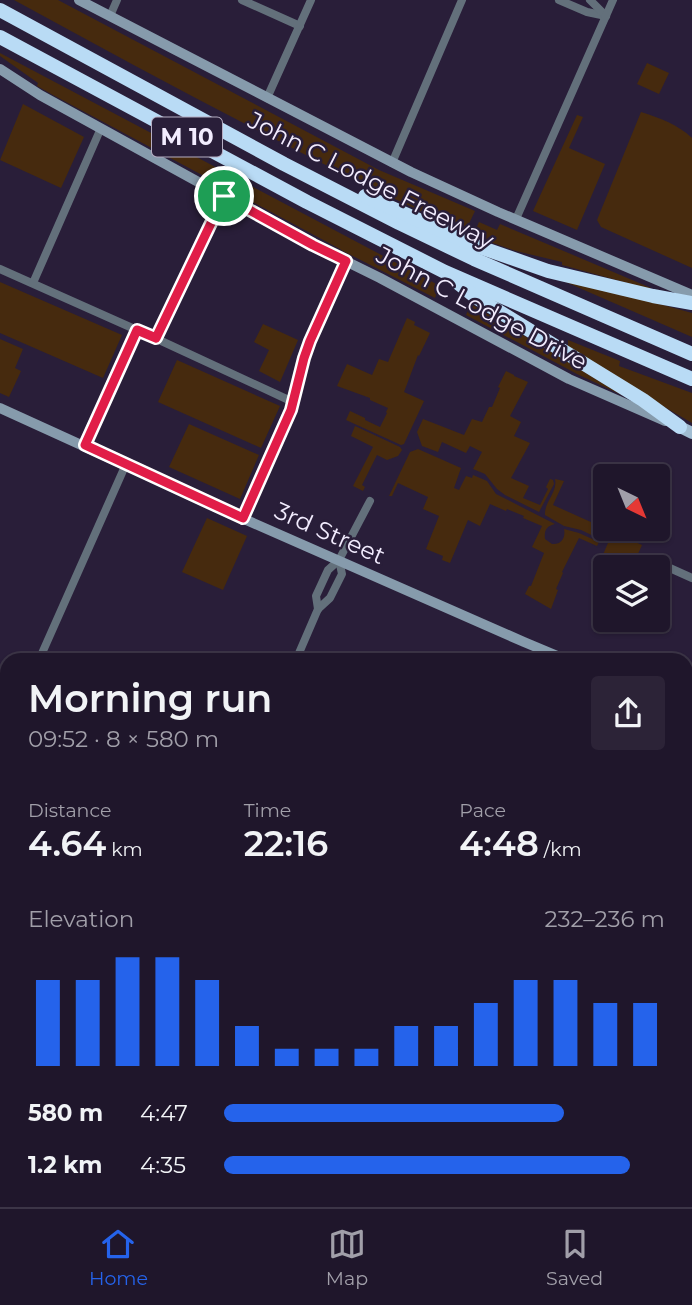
<!DOCTYPE html>
<meta charset="utf-8">
<style>
:root{--surface:#1f162b;--page:#2c2337;--text:#f1f3f6;--muted:#a19fa9;--line:#3c3547;--accent:#2563eb}
body{margin:0;font-family:Montserrat,sans-serif;background:var(--page);color:var(--text);height:100vh;display:flex;flex-direction:column;font-size:26px;white-space:nowrap}
*{box-sizing:border-box;margin:0}
p{font-size:23px;color:var(--muted)}
.icon{flex:none;width:38px;height:38px;fill:none;stroke:currentColor;stroke-width:2;stroke-linecap:round;stroke-linejoin:round}
.map{position:relative;flex:1;overflow:hidden}
.panel{position:absolute;left:0px;top:653px;width:693px;height:555px;display:flex;flex-direction:column;background:var(--surface);border-radius:21px 21px 0 0;box-shadow:0 2px 5px #0004,0 0 0 2px var(--line)}
.panel>*{flex:none}
.needle{width:46px;rotate:137deg}
.buttons{position:absolute;left:593px;top:464px;display:grid;gap:14px}
.buttons a{display:grid;place-items:center;width:77px;height:77px;border-radius:7px;background:var(--surface);box-shadow:0 2px 5px #0004,0 0 0 2px var(--line);font-size:35px}
.pin{position:absolute;display:grid;place-items:center;width:60px;height:60px;color:#fff;margin:-30px;border:4px solid #fff;border-radius:50%;box-shadow:0 2px 7px #0007}
.round{display:grid;place-items:center;flex:none;width:74px;height:74px;border-radius:7px;background:var(--page)}
.head{display:flex;align-items:center;justify-content:space-between;height:119px;padding:0 28px}
h1{font-size:38px;font-weight:600;line-height:52px}
.stats{display:grid;grid-template-columns:repeat(3,1fr);gap:10px;height:119px;padding:7px 28px}
.stats div{display:grid;align-content:center}
.stats b{font-size:35px;font-weight:600}
.stats small{font-size:19px;font-weight:400}
.stats p{font-size:19px}
.chart{height:196px;padding:14px 28px}
.chart p{display:flex;justify-content:space-between}
.chart svg{width:100%;height:126px;margin-top:7px;stroke:var(--accent);stroke-width:6}
ul{padding:0 28px;list-style:none;font-size:23px}
li{display:grid;grid-template-columns:112px 84px 1fr;align-items:center;height:52px}
li i{height:18px;border-radius:9px;background:var(--accent)}
.tab-bar{display:flex;justify-content:space-around;align-items:center;height:98px;border-top:2px solid var(--line);background:var(--surface);font-size:19px;color:var(--muted)}
.tab-bar a{display:grid;justify-items:center;gap:4px}
.tab-bar .active{color:var(--accent)}
.map>svg:first-child{display:block}
.green{fill:#462a0e}
.lines{fill:none;stroke-linecap:round;stroke-linejoin:round}
.street{stroke:#63707b;stroke-width:8}
.secondary{stroke:#869bac;stroke-width:10}
.primary{stroke:#a1bdd2;stroke-width:12}
.highway{stroke:#b9dbf5;stroke-width:14}
.route-casing{stroke:#fff;stroke-width:14}
.route{stroke:#e11d48;stroke-width:9}
.labels{text-anchor:middle;dominant-baseline:central;stroke-width:5;stroke-linejoin:round;paint-order:stroke}
.shield{fill:#291e39;stroke:#b6aec3;stroke-width:2}
.shield-label{font-size:23px;font-weight:bold;fill:#f2ecfe}
.street-label{font-size:24px;fill:#f2ecfe;stroke:#291e39}
</style>
<div class="map">
<svg width="692" height="1207" viewBox="0 0 692 1207">
<rect width="100%" height="100%" fill="#291e39"/>
<!-- green -->
<g class="green">
<path d="M14,0H58L379,170L475,211L465,232C311,161 162,81 14,0Z"/>
<polygon points="0,53 440,286 435,298 343,251 340,249 53,95 37,86 38,83 0,56"/>
<polygon points="647,63 669,73 659,94 637,84"/>
<polygon points="23,104 84,137 61,188 0,160"/>
<path d="M641,112C660,118 677,124 692,138V268L601,227L597,220Z"/>
<polygon points="577,115 583,117 569,148 605,164 577,230 533,211"/>
<polygon points="479,222 497,230 500,224 651,288 649,289 562,265 562,262 516,251 473,236"/>
<polygon points="562,277 692,313 692,337 561,280"/>
<polygon points="0,282 122,335 103,378 0,333"/>
<polygon points="471,304 626,397 577,374 466,315"/>
<polygon points="407,318 415,322 414,325 430,333 419,356 418,355 404,392 424,401 404,444 401,445 346,420 350,411 365,418 365,420 380,427 387,413 386,412 388,408 370,400 370,398 337,386 347,364 372,375 379,359 388,362"/>
<polygon points="263,324 298,340 280,382 259,371 269,350 254,342"/>
<polygon points="0,339 23,349 15,368 21,371 9,397 0,393"/>
<polygon points="568,340 620,361 619,366 692,393 692,423 649,398 568,347"/>
<polygon points="177,360 280,406 261,448 158,402"/>
<polygon points="506,371 514,375 514,376 528,382 510,416 521,422 514,436 530,443 511,478 529,486 523,498 540,505 548,489 546,487 550,479 553,480 554,484 539,512 505,495 497,489 485,474 473,469 482,452 470,446 466,453 442,442 438,452 422,446 417,432 423,419 464,435 472,419 482,422 489,407 492,407 500,388 498,387"/>
<polygon points="189,424 259,455 240,499 169,467"/>
<polygon points="355,426 400,447 402,450 398,456 387,460 377,455 362,485 365,487 363,491 353,486 373,447 351,436"/>
<path d="M418,449L461,468L454,488L459,490L466,476L472,478L473,475L487,481L496,494L555,524C546,526 544,531 545,539L552,544C561,545 566,538 564,529L579,533L599,542L597,546L579,538L562,572L563,573L556,589L558,590L551,609L525,594L529,586H531L544,553L532,547L542,526L523,518L524,516L507,509L506,511L490,504L480,526L468,520L450,563L442,560L443,556L426,549L439,516L423,509L428,497L398,483L392,496H389L410,452Z"/>
<path d="M555,479L564,481L553,505L642,545L632,567H619L620,563L602,557L608,543L581,530L564,526L545,515C544,502 558,492 555,479Z"/>
<polygon points="207,518 247,536 223,590 182,572"/>
</g>
<g class="lines">
<!-- street -->
<g class="street">
<polyline points="242,0 300,26"/>
<polyline points="559,0 587,12 606,16"/>
<polyline points="590,0 606,16"/>
<polyline points="110,16 117,0"/>
<polyline points="267,98 311,0"/>
<polyline points="392,163 462,0"/>
<polyline points="516,219 613,0"/>
<polyline points="0,269 157,339 293,402"/>
<polyline points="33,283 101,128"/>
<polyline points="157,339 224,196"/>
<polyline points="85,445 137,330"/>
<polyline points="243,518 291,410 304,358 310,341 346,261"/>
<polyline points="652,560 692,578"/>
<polyline points="318,609 316,596 328,570 339,560 370,501"/>
<polyline points="39,660 126,464"/>
<polyline points="296,660 318,609 330,598 342,574 339,560"/>
<polyline points="0,747 7,731"/>
<polyline points="686,1177 692,1164"/>
<polyline points="26,1207 28,1200"/>
<polyline points="300,1207 302,1200"/>
<polyline points="673,1207 676,1200"/>
</g>
<!-- secondary -->
<g class="secondary">
<polyline points="79,0 411,172 498,212 692,295"/>
<polyline points="0,69 40,95 313,245 380,278 569,379 665,421"/>
<polyline points="0,408 235,515 524,642 567,660"/>
<polyline points="686,693 692,680"/>
<polyline points="686,713 692,716"/>
<polyline points="0,744 7,747"/>
<polyline points="686,1052 692,1055"/>
<polyline points="0,1084 7,1087"/>
<polyline points="261,1200 276,1207"/>
<polyline points="452,1207 455,1200"/>
</g>
<!-- primary -->
<polyline class="primary" points="680,427 692,433"/>
<!-- highway -->
<g class="highway">
<polyline points="0,10 284,164 399,223 474,259 692,354"/>
<polyline points="0,37 307,202 445,272 692,379"/>
<polyline points="365,196 474,245 548,271 653,296 692,303"/>
<polyline points="458,283 477,298 643,400 680,427"/>
</g>
</g>
<g class="lines">
<defs>
<polygon id="route" points="224,196 313,245 346,261 310,341 304,358 291,410 243,518 85,445 137,330 156,338"/>
</defs>
<!-- route casing -->
<use href="#route" class="route-casing"/>
<!-- route -->
<use href="#route" class="route"/>
</g>
<g class="labels">
<!-- shield labels -->
<rect class="shield" x="152" y="117.5" width="70" height="39" rx="5"/>
<g class="shield-label">
<text x="187" y="137">M 10</text>
</g>
<!-- street labels -->
<g class="street-label">
<text transform="translate(371 180) rotate(27)">John C Lodge Freeway</text>
<text transform="translate(482 308) rotate(28)">John C Lodge Drive</text>
<text transform="translate(330 533) rotate(24)">3rd Street</text>
</g>
</g>
</svg>
<div class="buttons">
<a><svg class="needle" viewBox="-14 -14 28 28"><path d="M0-13l5 13h-10z" fill="#e53935"/><path d="M0 13l5-13h-10z" fill="#a19fa9"/></svg></a>
<a><svg class="icon" aria-label="layers" viewBox="0 0 24 24"><path d="M12 4l9 5-9 5-9-5zM3 14l9 5 9-5"/></svg></a>
</div>
<div class="pin" style="left:224px;top:196px;background:#1e9e55"><svg class="icon" aria-label="arrive" viewBox="0 0 24 24"><path d="M6 21V4h12l-3 4 3 4H6"/></svg></div>
<section class="panel">
<div class="head"><div><h1>Morning run</h1><p>09:52 · 8 × 580 m</p></div><a class="round"><svg class="icon" aria-label="share" viewBox="0 0 24 24"><path d="M12 15V3M7 8l5-5 5 5M5 13v7h14v-7"/></svg></a></div>
<div class="stats">
<div><p>Distance</p><b>4.64<small> km</small></b></div>
<div><p>Time</p><b>22:16</b></div>
<div><p>Pace</p><b>4:48<small> /km</small></b></div>
</div>
<div class="chart"><p><span>Elevation</span>232–236 m</p>
<svg viewBox="0 0 160 44" preserveAspectRatio="none"><path d="M5 44V14M15 44V14M25 44V6M35 44V6M45 44V14M55 44V30M65 44V38M75 44V38M85 44V38M95 44V30M105 44V30M115 44V22M125 44V14M135 44V14M145 44V22M155 44V22"/></svg>
</div>
<ul>
<li><b>580 m</b>4:47<i style="width:77%"></i></li>
<li><b>1.2 km</b>4:35<i style="width:92%"></i></li>
</ul>
</section>
</div>
<nav class="tab-bar">
<a class="active"><svg class="icon" aria-label="home" viewBox="0 0 24 24"><path d="M3 11l9-7 9 7M6 9v11h12V9"/></svg>Home</a>
<a><svg class="icon" aria-label="map" viewBox="0 0 24 24"><path d="M3 6l6-2 6 2 6-2v14l-6 2-6-2-6 2zM9 4v14M15 6v14"/></svg>Map</a>
<a><svg class="icon" aria-label="saved" viewBox="0 0 24 24"><path d="M7 4h10v16l-5-4-5 4z"/></svg>Saved</a>
</nav>
